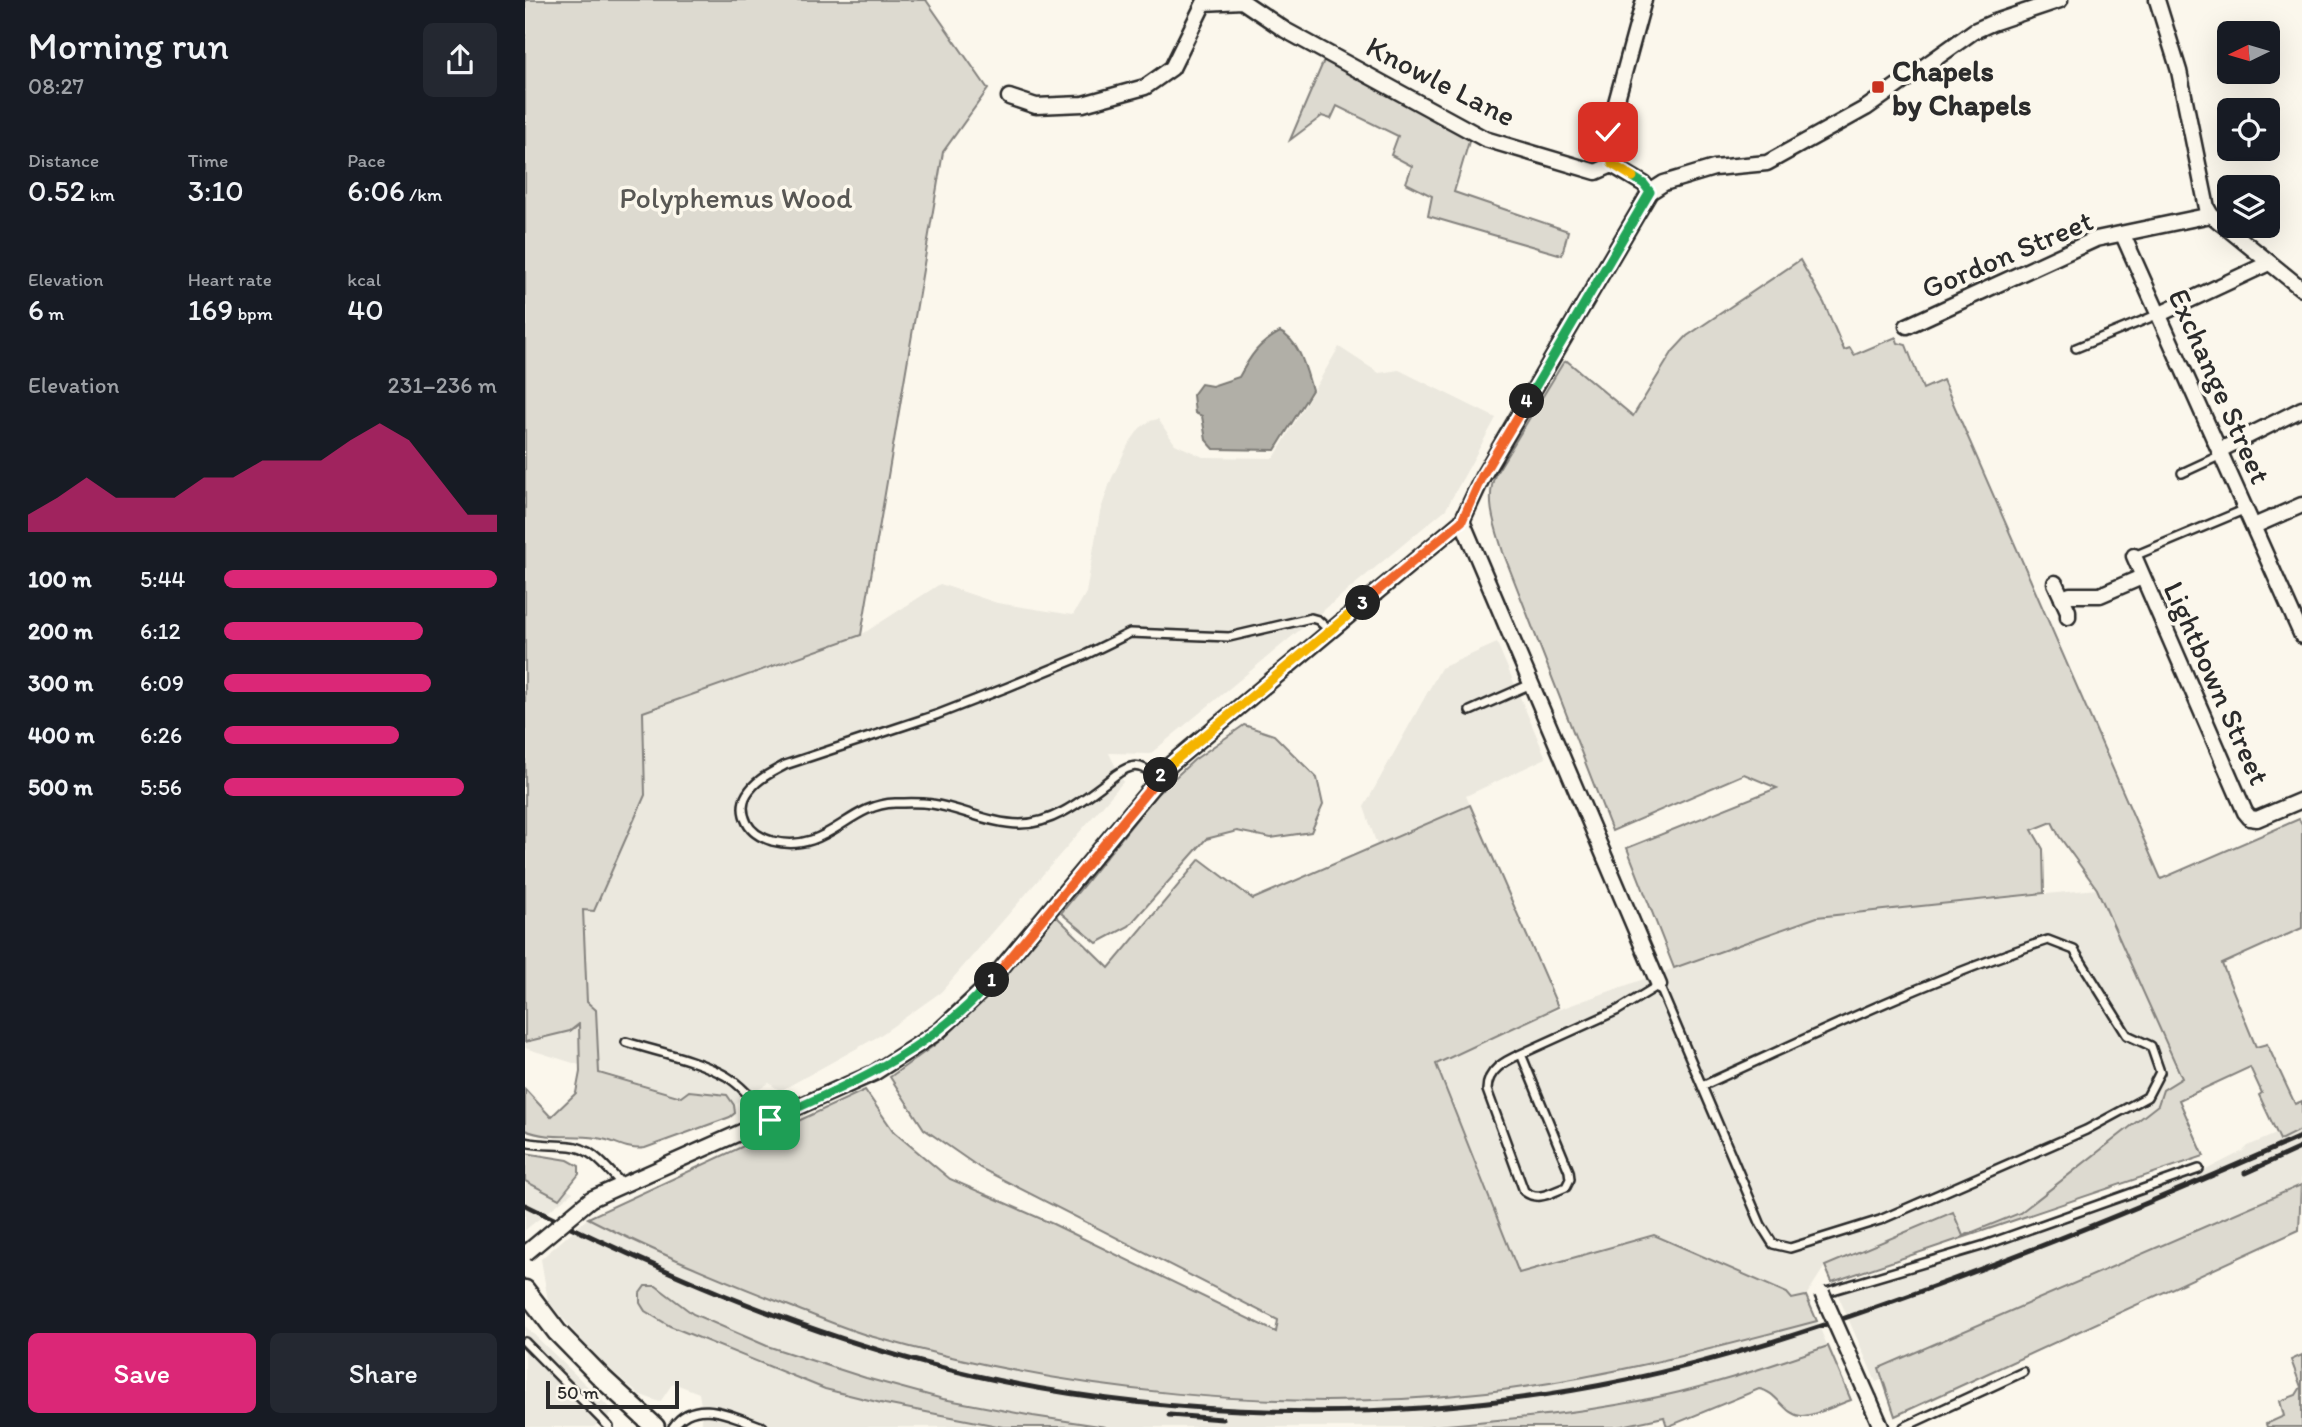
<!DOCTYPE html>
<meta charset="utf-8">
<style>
:root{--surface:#171b24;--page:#242831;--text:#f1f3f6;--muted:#9ea1a6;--accent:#db2777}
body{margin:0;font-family:Itim,sans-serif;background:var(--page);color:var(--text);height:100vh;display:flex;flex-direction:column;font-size:26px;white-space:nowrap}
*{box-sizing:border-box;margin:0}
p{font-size:23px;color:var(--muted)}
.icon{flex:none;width:38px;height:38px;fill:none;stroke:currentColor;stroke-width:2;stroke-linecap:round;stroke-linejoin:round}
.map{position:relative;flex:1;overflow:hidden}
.details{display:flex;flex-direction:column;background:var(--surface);width:525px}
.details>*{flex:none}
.needle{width:46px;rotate:265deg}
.controls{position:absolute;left:1692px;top:21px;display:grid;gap:14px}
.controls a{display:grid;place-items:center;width:63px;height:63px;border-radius:10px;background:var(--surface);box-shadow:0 7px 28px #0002;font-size:35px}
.scale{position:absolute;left:21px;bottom:18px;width:133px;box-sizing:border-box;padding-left:7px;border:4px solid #2b2b2b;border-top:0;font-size:19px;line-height:24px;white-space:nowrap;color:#2b2b2b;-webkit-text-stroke:5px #fbf7ec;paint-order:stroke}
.pin{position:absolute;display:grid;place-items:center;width:60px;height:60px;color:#fff;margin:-30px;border-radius:14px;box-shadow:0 4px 10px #0006}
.km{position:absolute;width:35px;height:35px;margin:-18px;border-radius:50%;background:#222;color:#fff;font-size:19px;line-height:35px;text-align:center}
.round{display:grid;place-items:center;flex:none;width:74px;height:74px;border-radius:10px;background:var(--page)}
.summary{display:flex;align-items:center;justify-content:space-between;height:119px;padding:0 28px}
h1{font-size:38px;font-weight:600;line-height:52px}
.stats{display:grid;grid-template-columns:repeat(3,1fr);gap:10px;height:119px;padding:7px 28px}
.stats div{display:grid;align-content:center}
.stats b{font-size:30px;font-weight:600}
.stats small{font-size:19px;font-weight:400}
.stats p{font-size:19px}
.chart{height:196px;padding:14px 28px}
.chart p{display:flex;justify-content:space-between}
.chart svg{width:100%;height:126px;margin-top:7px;fill:var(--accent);opacity:.7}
.button{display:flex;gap:14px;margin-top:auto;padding:14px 28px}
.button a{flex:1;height:80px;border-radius:10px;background:var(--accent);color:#fff;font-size:28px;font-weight:600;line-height:80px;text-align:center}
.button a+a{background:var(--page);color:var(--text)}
ul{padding:0 28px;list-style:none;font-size:23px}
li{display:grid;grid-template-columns:112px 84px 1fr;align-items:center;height:52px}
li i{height:18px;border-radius:9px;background:var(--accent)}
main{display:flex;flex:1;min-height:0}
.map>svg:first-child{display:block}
.built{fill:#ebe8de}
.green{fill:#dddad0;stroke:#84827e;stroke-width:2}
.water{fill:#b1afa7;stroke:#7b7a75;stroke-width:2}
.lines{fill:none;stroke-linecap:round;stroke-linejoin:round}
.service-casing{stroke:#2b2b2b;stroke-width:12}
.minor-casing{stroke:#2b2b2b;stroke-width:19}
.tertiary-casing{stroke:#2b2b2b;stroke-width:23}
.service{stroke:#fbf7ec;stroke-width:7}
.minor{stroke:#fbf7ec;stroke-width:14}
.tertiary{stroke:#fbf7ec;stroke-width:18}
.rail{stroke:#2b2b2b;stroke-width:5}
.minor-bridge-casing{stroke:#2b2b2b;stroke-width:19;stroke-linecap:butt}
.minor-bridge{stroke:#fbf7ec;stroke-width:14}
.split-1-casing{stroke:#fff;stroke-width:14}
.split-2-casing{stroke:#fff;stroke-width:14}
.split-3-casing{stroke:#fff;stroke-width:14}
.split-4-casing{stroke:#fff;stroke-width:14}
.split-5-casing{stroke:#fff;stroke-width:14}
.split-6-casing{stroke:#fff;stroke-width:14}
.split-1{stroke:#22a559;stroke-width:9}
.split-2{stroke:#f0652b;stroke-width:9}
.split-3{stroke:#f5b400;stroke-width:9}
.split-4{stroke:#f0652b;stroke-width:9}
.split-5{stroke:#22a559;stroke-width:9}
.split-6{stroke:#f5b400;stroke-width:9}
.poi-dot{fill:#c8321e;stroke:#fbf7ec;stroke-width:2.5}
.labels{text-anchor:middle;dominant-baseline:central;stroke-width:7;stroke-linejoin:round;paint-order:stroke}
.poi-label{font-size:30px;font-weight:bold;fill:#2b2b2b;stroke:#fbf7ec;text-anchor:start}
.street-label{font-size:30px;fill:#2b2b2b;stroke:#fbf7ec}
.park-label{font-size:30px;fill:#585754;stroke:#fbf7ec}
</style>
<main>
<section class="details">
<div class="summary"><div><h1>Morning run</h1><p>08:27</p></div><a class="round"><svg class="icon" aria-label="share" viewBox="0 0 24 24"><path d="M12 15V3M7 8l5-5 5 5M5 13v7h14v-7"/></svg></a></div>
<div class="stats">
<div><p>Distance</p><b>0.52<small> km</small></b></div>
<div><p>Time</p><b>3:10</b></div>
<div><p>Pace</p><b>6:06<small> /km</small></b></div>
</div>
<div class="stats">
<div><p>Elevation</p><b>6<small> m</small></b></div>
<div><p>Heart rate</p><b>169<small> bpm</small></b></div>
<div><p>kcal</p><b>40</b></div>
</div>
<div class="chart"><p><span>Elevation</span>231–236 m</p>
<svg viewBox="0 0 160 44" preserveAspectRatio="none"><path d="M0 44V38L10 32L20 25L30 32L40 32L50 32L60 25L70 25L80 19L90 19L100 19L110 12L120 6L130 12L140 25L150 38L160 38V44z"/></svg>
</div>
<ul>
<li><b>100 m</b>5:44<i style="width:100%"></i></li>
<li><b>200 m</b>6:12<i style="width:73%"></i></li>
<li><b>300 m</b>6:09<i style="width:76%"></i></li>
<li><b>400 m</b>6:26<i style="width:64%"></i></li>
<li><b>500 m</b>5:56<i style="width:88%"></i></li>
</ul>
<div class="button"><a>Save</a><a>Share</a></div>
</section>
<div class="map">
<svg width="1777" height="1427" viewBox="0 0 1777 1427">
<rect width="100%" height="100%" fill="#fbf7ec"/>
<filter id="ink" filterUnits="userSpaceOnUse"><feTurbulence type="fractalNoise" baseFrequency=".0143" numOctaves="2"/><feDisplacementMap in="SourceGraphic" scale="14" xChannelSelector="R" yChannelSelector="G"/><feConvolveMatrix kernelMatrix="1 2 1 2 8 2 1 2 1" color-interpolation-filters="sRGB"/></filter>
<g filter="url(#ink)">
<!-- built -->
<g class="built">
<polygon points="814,347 854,373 874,370 971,418 921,509 625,754 584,753 598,782 416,992 354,1036 255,1091 244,1083 209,1105 202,1095 157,1097 0,1048 0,1042 45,1031 0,732 336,635 415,584 472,603 548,615 561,593 575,512 586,480 603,445 615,428 625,421 633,419 650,444 678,457 749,458"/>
<polygon points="972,643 1021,758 941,796 945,805 852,845 839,807 916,668"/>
<polygon points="1572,889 1657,1078 1639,1090 1633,1105 1495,1213 1438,1236 1427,1212 1300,1266 1281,1296 1323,1394 1267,1412 1242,1390 1233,1389 1142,1427 1139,1417 1092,1427 177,1427 177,1411 174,1393 148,1383 135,1402 113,1394 69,1355 23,1301 16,1259 63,1218 73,1214 789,1377 1129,1235 994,1273 910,1064 996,1023 1292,917"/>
<polygon points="1777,1129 1776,1185 1355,1368 1358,1379 1351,1382 1312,1293 1544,1222 1665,1178 1718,1151 1723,1146 1751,1134 1755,1140"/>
<polygon points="0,1166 48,1192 0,1230"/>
<polygon points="0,1326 89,1412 69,1427 0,1427"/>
</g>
<!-- green -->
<g class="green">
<path d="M0,0H401L463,89L418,152L336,635L118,712L120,795L69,911L58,910L62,1002L71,1010L74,1073L156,1097L164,1091L202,1095L209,1105L210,1113L205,1117L120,1148C101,1151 90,1140 72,1138C48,1134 23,1140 0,1130V1089L26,1117L51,1093L55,1072L54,1024L45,1031L0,1042Z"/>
<polygon points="800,58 945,138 929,192 1043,231 1037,255 903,216 907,196 881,183 887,166 866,155 873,136 812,106 806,119 797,116 765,140"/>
<path d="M1275,260L1299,303L1319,350L1325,348L1329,355L1371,337L1373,343L1381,345L1398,389L1418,380L1636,879L1774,819L1777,824V928L1697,964L1731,1047L1742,1044L1770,1104L1777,1101V1129L1755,1140L1734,1095L1737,1093L1725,1067L1654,1100L1679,1156L1307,1282L1300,1266L1428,1212L1438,1236L1495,1213L1633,1105L1638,1090L1657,1078L1572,889L1534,836L1527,822L1507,830L1518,849L1519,893L1292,917L1149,968L1102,848L1252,788L1219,774L1087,831L978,552C970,526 960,501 970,475L1038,363L1042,361L1108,416L1148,351L1162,336Z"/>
<polygon points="719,725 749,735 792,778 798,805 786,832 746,838 712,831 681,839 604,926 572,943 536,913 631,795 669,760"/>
<path d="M945,805L1033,1007L911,1064L994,1273L1129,1235L1262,1293L1267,1299L1281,1296L1292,1321C1183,1350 1074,1379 962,1392C758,1415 542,1392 345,1336C318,1328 293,1317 267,1307C197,1280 129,1252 63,1218L340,1090L369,1132L425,1179L528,1224L751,1332L753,1320L455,1168L399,1129L365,1077L411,1044L465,994L530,915L584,968L675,859L728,899Z"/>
<polygon points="0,1153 43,1160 54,1166 54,1174 34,1199 0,1181"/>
<polygon points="1776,1185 1774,1230 1370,1416 1354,1368"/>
<polygon points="120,1286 131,1286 168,1314 242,1346 341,1378 418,1399 508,1416 581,1427 478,1427 360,1404 300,1389 145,1326 120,1311 115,1303 115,1293"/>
<path d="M1303,1346L1326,1400C1314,1404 1288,1417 1276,1416C1259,1415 1252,1391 1234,1389L1142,1427L1139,1417L1092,1427H902C971,1420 1040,1415 1108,1402C1175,1390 1239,1368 1303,1346Z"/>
<polygon points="1777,1355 1777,1427 1742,1427 1741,1424 1759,1416 1755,1401 1771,1395 1776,1387 1766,1360"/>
</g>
<!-- water -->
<path class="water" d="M755,332C775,341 781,370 787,390L750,450L689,449L681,440L677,416L670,413L668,395L676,384L687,386L714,377C726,355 733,344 755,332Z"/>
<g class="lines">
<defs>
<g id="service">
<polyline points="1551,348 1634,314"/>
<polyline points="1657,473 1696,455"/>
<polyline points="1609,556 1721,509"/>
<polyline points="945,711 1006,684"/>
<path d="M633,779C625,772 617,764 606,767C596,769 587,778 579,784C555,802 527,824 495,824C465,824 436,808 407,804C395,802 382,803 370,803C322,804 303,855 247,841C237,838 227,833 222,823C217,813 216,804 222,794C231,779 246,773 260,765L411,715L483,687L558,656L605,633L704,637L786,618L793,620L805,631"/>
<path d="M101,1042C133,1052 171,1059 201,1076C219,1087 231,1104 244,1119"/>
<path d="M996,1054L1044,1171L1045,1179L1041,1187C1025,1193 1013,1202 999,1191L962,1090C962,1070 980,1061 996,1054L1093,1010L1134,985L1236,1225L1248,1244L1265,1248L1355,1220L1561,1130L1622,1097L1635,1072L1626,1046L1602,1035L1549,950L1523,940C1404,979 1291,1034 1177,1086"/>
<path d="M0,1142C15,1146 30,1144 45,1146C68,1148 82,1169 98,1185"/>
<polyline points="1298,1293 1460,1245 1674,1169"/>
<polyline points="0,1342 84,1427"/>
<path d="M148,1427C171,1395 208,1417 238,1427"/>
<polyline points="1379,1427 1498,1372"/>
</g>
<g id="minor">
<polyline points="1632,0 1654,71 1682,208 1686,215 1777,289"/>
<polyline points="484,97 511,106 558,104 620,87 647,68 679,3 717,1 760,30 960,139 1071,172 1087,165 1119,184 1125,192"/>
<polyline points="1087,165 1083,132 1119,0"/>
<polyline points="1598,235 1777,636"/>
<polyline points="1635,314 1744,263"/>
<polyline points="1382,326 1571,239 1686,215"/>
<polyline points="1695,450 1777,409"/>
<polyline points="937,521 1134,985"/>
<polyline points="1729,526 1777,505"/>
<polyline points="1609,556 1720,812 1725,818 1732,819 1777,800"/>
<polyline points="1530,583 1543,611 1543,617"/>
<polyline points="1537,599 1545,595 1575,595 1617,577"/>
<polyline points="66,1199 349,1073 414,1031 459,989 646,764 937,521 958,476 1125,192 1139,183 1189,168 1242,163 1341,108 1449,31 1467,23 1535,0"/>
<polyline points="1344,1399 1356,1427"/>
</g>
<polyline id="tertiary" points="0,1290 32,1332 78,1379 130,1427"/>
</defs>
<!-- service casing -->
<use href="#service" class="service-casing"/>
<!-- minor casing -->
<use href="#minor" class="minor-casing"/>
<!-- tertiary casing -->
<use href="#tertiary" class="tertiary-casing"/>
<!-- service -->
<use href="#service" class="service"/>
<!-- minor -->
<use href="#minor" class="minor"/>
<!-- tertiary -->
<use href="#tertiary" class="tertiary"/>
<!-- rail -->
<g class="rail">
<polyline points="1720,1173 1775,1148"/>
<path d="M0,1205C129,1268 260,1326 399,1363C621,1422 877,1427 1102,1380C1200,1359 1294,1328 1388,1294C1520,1247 1649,1193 1777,1136"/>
<polyline points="644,1415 697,1419"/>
</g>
<defs>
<g id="minor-bridge">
<polyline points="0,1254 66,1199"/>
<polyline points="1297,1293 1344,1399"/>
</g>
</defs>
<!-- minor-bridge casing -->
<use href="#minor-bridge" class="minor-bridge-casing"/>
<!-- minor-bridge -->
<use href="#minor-bridge" class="minor-bridge"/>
</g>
</g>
<g class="lines" filter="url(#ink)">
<defs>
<path id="split-1" d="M245,1120C325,1084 409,1049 467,980"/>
<polyline id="split-2" points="467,980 636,775"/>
<polyline id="split-3" points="636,775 646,764 838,603"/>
<polyline id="split-4" points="838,603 937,521 957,476 1002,401"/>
<polyline id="split-5" points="1002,401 1125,192 1119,184 1108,177"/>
<polyline id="split-6" points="1083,132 1087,164 1108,177"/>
</defs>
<!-- split-1 casing -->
<use href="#split-1" class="split-1-casing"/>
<!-- split-2 casing -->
<use href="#split-2" class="split-2-casing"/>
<!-- split-3 casing -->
<use href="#split-3" class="split-3-casing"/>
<!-- split-4 casing -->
<use href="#split-4" class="split-4-casing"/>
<!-- split-5 casing -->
<use href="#split-5" class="split-5-casing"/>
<!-- split-6 casing -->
<use href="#split-6" class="split-6-casing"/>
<!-- split-1 -->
<use href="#split-1" class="split-1"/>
<!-- split-2 -->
<use href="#split-2" class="split-2"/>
<!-- split-3 -->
<use href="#split-3" class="split-3"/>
<!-- split-4 -->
<use href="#split-4" class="split-4"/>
<!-- split-5 -->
<use href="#split-5" class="split-5"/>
<!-- split-6 -->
<use href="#split-6" class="split-6"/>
</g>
<!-- markers -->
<rect class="poi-dot" x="1346" y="80" width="14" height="14" rx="3.5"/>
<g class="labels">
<!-- poi labels -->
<g class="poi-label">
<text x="1367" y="70">Chapels<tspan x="1367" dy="34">by Chapels</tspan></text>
</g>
<!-- street labels -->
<g class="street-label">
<text transform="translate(916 81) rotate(27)">Knowle Lane</text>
<text transform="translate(1482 254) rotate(-23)">Gordon Street</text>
<text transform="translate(1695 386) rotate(66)">Exchange Street</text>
<text transform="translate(1692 683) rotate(66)">Lightbown Street</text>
</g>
<!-- park labels -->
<g class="park-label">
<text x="211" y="197">Polyphemus Wood</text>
</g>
</g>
</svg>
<div class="controls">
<a><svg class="needle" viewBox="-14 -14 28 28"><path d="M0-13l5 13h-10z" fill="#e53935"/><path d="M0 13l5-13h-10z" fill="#9ea1a6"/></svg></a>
<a><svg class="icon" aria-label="locate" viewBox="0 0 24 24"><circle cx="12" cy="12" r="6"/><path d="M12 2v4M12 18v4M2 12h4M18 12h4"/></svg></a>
<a><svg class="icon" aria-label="layers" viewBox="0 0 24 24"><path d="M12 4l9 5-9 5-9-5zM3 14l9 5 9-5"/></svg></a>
</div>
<div class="scale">50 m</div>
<div class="pin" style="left:245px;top:1120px;background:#1e9e55"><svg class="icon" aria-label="arrive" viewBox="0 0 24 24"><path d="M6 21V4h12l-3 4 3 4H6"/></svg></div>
<div class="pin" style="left:1083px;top:132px;background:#d93025"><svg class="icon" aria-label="check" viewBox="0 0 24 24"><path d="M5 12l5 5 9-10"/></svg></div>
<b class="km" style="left:467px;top:980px">1</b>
<b class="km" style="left:636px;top:775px">2</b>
<b class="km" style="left:838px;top:603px">3</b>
<b class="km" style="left:1002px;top:401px">4</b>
</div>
</main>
